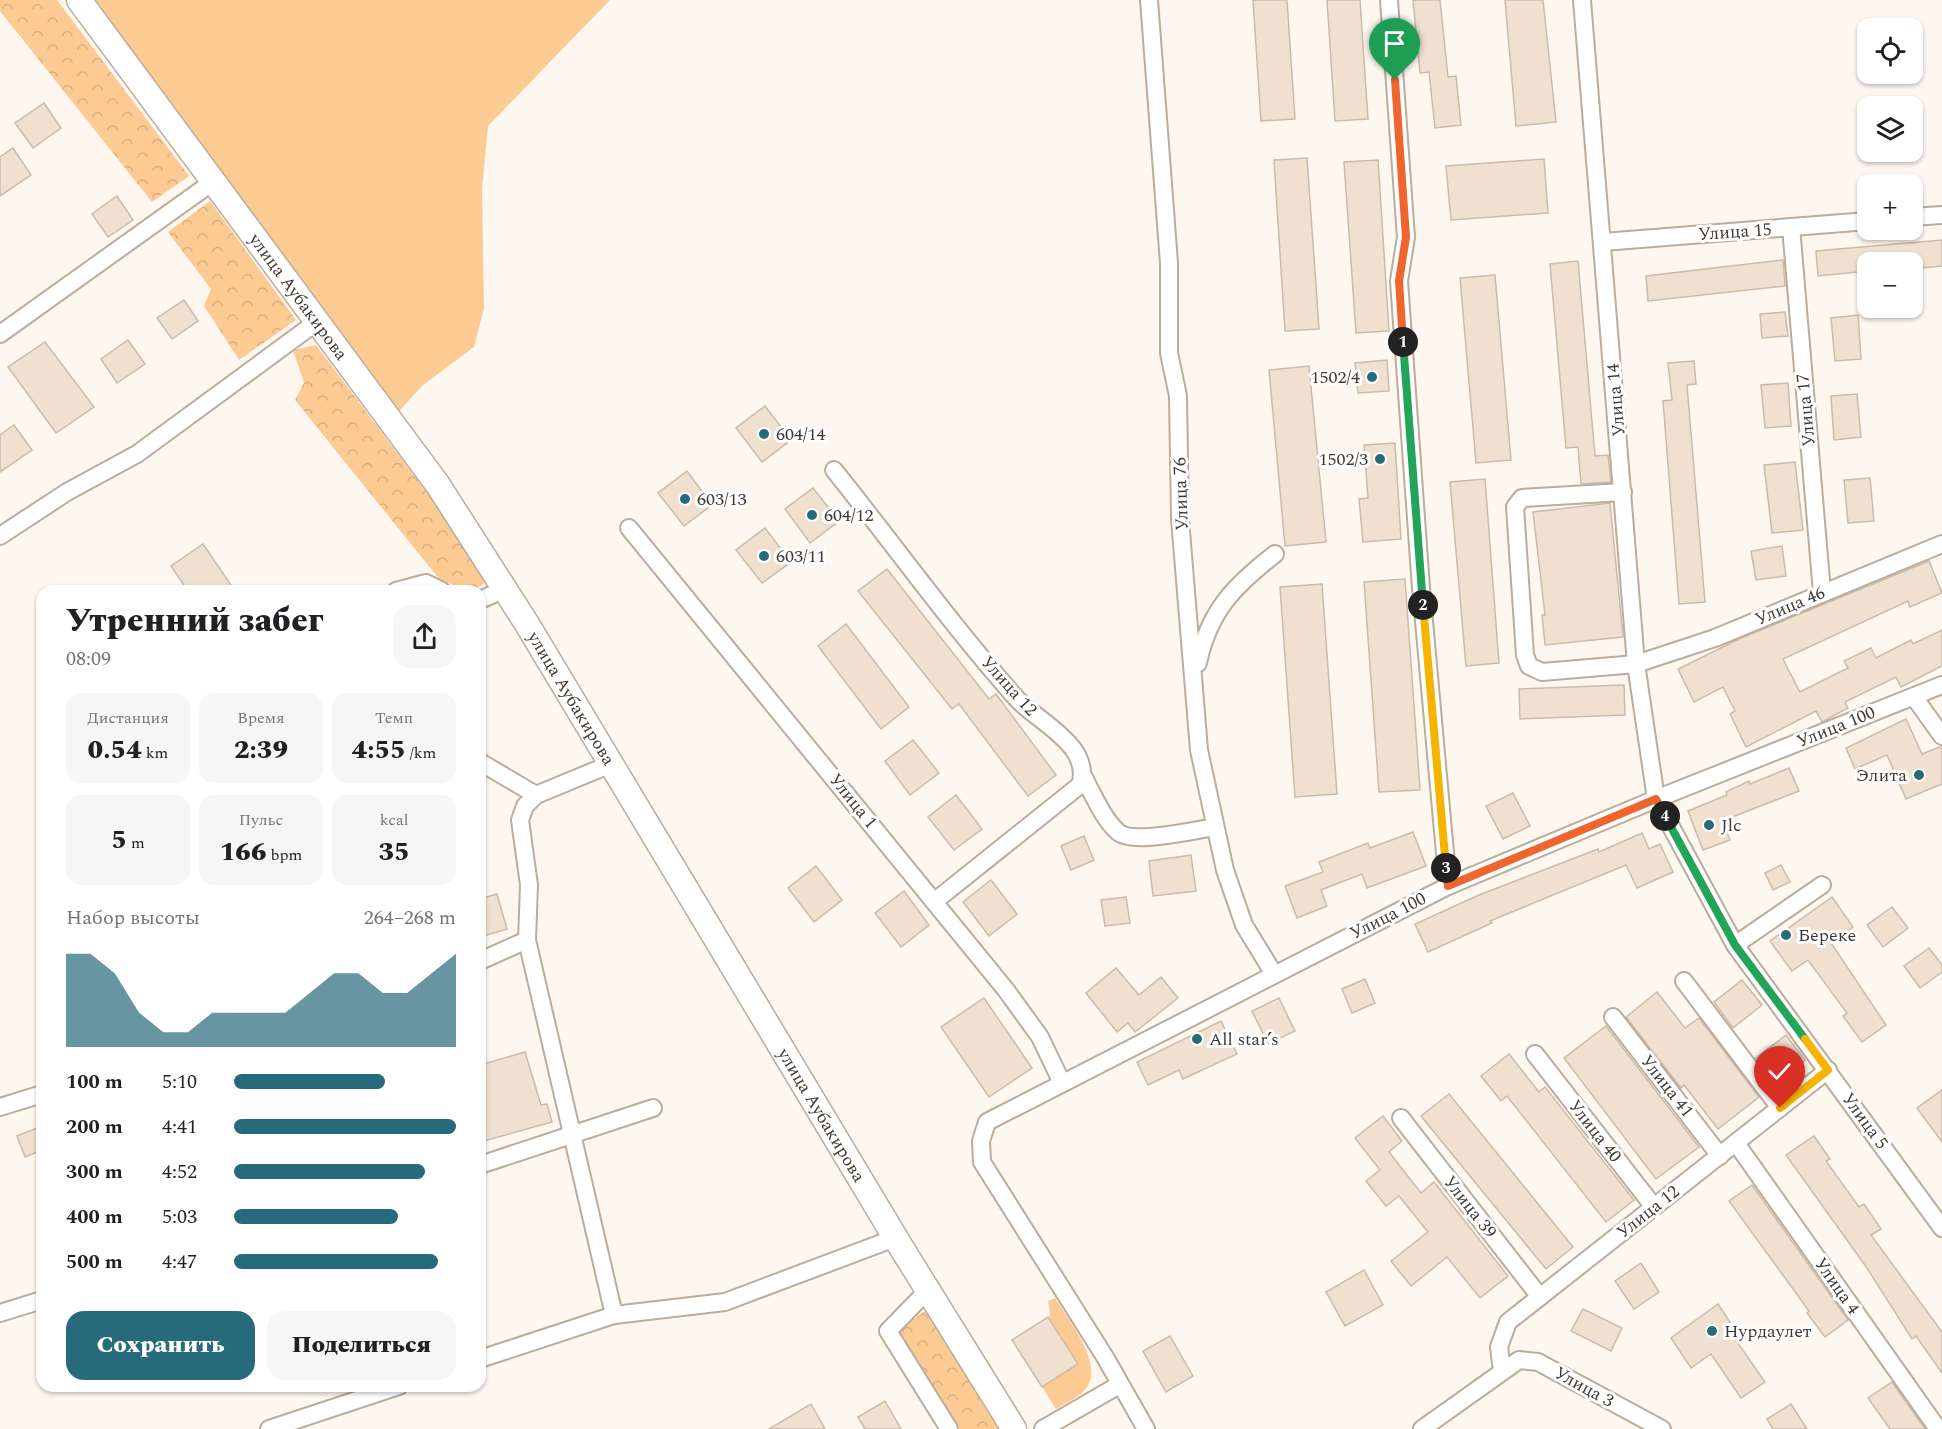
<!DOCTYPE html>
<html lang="ru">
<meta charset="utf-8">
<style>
:root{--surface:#fff;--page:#f6f6f6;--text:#202124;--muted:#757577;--accent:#276a7c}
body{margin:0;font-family:Spectral,serif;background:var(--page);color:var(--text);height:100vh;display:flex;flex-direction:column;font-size:22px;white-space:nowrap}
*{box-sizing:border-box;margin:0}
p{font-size:20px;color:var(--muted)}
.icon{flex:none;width:33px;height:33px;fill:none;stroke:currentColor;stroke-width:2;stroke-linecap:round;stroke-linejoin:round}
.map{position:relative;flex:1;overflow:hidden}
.drawer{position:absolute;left:36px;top:585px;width:450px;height:807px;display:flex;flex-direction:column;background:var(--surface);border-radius:18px;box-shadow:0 2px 4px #0004}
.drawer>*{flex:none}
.buttons{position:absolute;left:1857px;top:18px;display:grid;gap:12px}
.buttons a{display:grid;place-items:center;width:66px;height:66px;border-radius:12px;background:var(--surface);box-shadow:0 2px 4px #0004;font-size:30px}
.pin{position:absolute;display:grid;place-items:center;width:51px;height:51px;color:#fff;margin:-62px -26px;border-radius:50% 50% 50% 0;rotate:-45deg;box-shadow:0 0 6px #0007}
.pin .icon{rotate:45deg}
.km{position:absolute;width:30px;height:30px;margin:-15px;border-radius:50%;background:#222;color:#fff;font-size:16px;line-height:30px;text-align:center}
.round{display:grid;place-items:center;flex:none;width:63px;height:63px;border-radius:18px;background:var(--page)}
.headline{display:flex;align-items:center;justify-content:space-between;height:102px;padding:0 30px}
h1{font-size:33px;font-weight:800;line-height:45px}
.metrics{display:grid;grid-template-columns:repeat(3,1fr);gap:9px;height:102px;padding:6px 30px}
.metrics div{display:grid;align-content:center;border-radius:15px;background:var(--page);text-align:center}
.metrics b{font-size:26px;font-weight:800}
.metrics small{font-size:16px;font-weight:400}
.metrics p{font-size:16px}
.chart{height:168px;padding:12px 30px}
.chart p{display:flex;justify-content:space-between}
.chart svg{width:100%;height:108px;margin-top:6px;fill:var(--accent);opacity:.7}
.cta{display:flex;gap:12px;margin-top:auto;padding:12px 30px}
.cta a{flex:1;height:69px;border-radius:18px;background:var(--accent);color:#fff;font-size:24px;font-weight:800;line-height:69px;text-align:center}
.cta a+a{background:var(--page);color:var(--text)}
ul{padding:0 30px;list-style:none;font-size:20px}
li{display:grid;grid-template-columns:96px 72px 1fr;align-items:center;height:45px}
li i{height:15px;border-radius:8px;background:var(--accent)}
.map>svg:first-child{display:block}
.green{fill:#fcca93}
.forest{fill:url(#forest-crowns)}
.building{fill:#f0e0cf;stroke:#cabbab;stroke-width:1.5}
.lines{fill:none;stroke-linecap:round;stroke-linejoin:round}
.street-casing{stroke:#bbac9c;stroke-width:20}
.secondary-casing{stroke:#bbac9c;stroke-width:27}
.street{stroke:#fff;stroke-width:16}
.secondary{stroke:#fff;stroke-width:24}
.split-1-casing{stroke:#fff;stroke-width:12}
.split-2-casing{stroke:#fff;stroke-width:12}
.split-3-casing{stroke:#fff;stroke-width:12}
.split-4-casing{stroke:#fff;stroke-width:12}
.split-5-casing{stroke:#fff;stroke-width:12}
.split-6-casing{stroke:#fff;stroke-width:12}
.split-1{stroke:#f0652b;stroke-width:8}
.split-2{stroke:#22a559;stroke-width:8}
.split-3{stroke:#f5b400;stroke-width:8}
.split-4{stroke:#f0652b;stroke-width:8}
.split-5{stroke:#22a559;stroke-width:8}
.split-6{stroke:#f5b400;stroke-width:8}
.poi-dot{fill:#276a7c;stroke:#fff;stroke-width:2}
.labels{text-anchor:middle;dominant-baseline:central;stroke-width:6;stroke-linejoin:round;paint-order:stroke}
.street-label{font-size:18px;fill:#3f3932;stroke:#fff}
.poi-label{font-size:18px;fill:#3f3932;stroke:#fff;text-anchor:start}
</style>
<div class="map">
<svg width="1942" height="1429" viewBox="0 0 1942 1429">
<defs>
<pattern id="forest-crowns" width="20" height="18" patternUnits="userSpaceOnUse" patternTransform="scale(1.5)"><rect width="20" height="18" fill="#fcca93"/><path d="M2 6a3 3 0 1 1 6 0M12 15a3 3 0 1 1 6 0" fill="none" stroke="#d9ae7f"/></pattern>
</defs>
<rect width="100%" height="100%" fill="#fef7f0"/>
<!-- green -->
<g class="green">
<polygon points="79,0 610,0 488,126 482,189 484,308 474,347 423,385 391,420"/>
<path d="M1055,1298C1067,1318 1104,1363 1087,1387C1082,1396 1065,1403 1056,1409L1042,1387L1050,1313L1048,1301Z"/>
</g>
<!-- forest -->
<g class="forest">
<polygon points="0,0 57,0 189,176 152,202 0,11"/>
<polygon points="210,201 296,320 239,360 204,306 211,289 168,232"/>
<polygon points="316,345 492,579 472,591 440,580 295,400 304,383 293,350"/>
<polygon points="926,1310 998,1429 954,1429 898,1331"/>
</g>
<!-- building -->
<g class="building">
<polygon points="1253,0 1287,0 1295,119 1261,121"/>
<polygon points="1327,0 1360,0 1368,119 1335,121"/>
<polygon points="1413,0 1440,0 1448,77 1456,76 1461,125 1435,128 1429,72 1420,73"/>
<polygon points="1505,0 1543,0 1556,122 1516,126"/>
<polygon points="44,103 61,128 33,148 15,123"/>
<polygon points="13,148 31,175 0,196 0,157"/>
<polygon points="1307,158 1319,329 1285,331 1274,160"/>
<polygon points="1544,159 1548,213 1451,220 1446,166"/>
<polygon points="1378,160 1389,331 1356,333 1344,162"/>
<polygon points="117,196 133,220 108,237 92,214"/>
<polygon points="1942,240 1942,266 1912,269 1912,262 1868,262 1868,271 1818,276 1816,251"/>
<polygon points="1783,260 1785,286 1648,301 1646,276"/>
<polygon points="1578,261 1595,456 1608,455 1611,482 1581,484 1578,447 1566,448 1550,264"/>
<polygon points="1495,275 1511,460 1476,463 1460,278"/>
<polygon points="184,300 198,321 172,339 157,318"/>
<polygon points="1785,312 1788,336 1762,338 1760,314"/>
<polygon points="1858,315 1861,359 1835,361 1831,318"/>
<polygon points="128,340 145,364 117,383 101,359"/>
<polygon points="45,342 94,407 56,433 8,367"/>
<polygon points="1387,360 1389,391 1358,393 1355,363"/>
<polygon points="1694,361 1696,384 1687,385 1705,602 1679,604 1663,401 1672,400 1668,363"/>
<polygon points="1309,366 1326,542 1285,546 1269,370"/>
<polygon points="1788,383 1791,426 1765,428 1761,385"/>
<polygon points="1857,394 1861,437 1834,440 1831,396"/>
<polygon points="765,406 791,440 762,462 736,428"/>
<polygon points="14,425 32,450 0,472 0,435"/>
<polygon points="1395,443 1401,539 1363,542 1359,499 1368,498 1364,445"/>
<polygon points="1795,462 1803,530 1772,533 1764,465"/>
<polygon points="687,471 712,505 684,526 658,493"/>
<polygon points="1870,478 1874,521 1848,523 1844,480"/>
<polygon points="1485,479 1499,663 1466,666 1450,482"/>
<polygon points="813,488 839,521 810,543 785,509"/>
<polygon points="1610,503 1623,637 1545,645 1542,615 1545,615 1533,512"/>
<polygon points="765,528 791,562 762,583 736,550"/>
<polygon points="203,544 235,591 188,591 171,566"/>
<polygon points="1782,546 1786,576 1756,580 1751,551"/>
<polygon points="1929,561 1942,593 1910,607 1908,601 1783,659 1800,692 1848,668 1844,661 1871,648 1876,658 1911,640 1913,644 1942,630 1942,666 1901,687 1896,677 1845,702 1848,708 1822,722 1816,711 1746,747 1730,714 1735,711 1723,687 1694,702 1678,669 1739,639"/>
<polygon points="887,569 989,699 996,694 1056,775 1028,796 959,704 952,709 858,591"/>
<polygon points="1405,579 1420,790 1379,792 1364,582"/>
<polygon points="1322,584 1337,794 1295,797 1280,587"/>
<polygon points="846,624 909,707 881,729 818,646"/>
<polygon points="1624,685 1625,715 1520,719 1519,689"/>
<polygon points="1906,719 1922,754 1942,746 1942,784 1906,799 1887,755 1855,769 1846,748"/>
<polygon points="913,740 939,773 910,795 885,761"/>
<polygon points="1789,768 1799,791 1722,821 1730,840 1703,850 1688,811 1727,795 1726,792 1749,781 1750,784"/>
<polygon points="1513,793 1530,826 1503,839 1486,806"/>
<polygon points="956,795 982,829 954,850 928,817"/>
<polygon points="1413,832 1426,866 1367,888 1362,874 1321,890 1327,906 1297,918 1285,886 1323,872 1319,862 1368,843 1370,848"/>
<polygon points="1642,833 1649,849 1660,844 1673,872 1637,888 1626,865 1490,921 1492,923 1428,952 1415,924 1479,895 1598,849 1599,852"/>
<polygon points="1084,836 1094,860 1071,870 1061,846"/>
<polygon points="1191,855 1196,891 1153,896 1149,861"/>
<polygon points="1781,865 1790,882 1773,890 1765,873"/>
<polygon points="816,866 842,900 814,922 788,888"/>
<polygon points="991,880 1017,914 989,936 963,902"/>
<polygon points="904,891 929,925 901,947 875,913"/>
<polygon points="497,894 507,929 480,937 480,899"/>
<polygon points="1126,897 1130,923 1105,926 1101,900"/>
<polygon points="1832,897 1853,927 1831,943 1886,1025 1862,1042 1843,1016 1847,1013 1808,960 1792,971 1770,941"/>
<polygon points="1892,907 1908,928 1883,947 1867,925"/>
<polygon points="1929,948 1942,965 1942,972 1920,988 1904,966"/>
<polygon points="1116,968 1139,995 1161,977 1178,998 1135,1032 1128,1023 1117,1032 1086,993"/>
<polygon points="1365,979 1375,1003 1352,1013 1342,989"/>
<polygon points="1742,980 1762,1005 1733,1028 1714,1002"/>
<polygon points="1657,992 1685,1028 1699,1018 1759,1097 1718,1129 1684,1085 1681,1088 1626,1017"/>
<polygon points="984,998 1032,1068 989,1097 941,1027"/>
<polygon points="1279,998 1295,1031 1268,1044 1252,1011"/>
<polygon points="1221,1021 1237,1054 1183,1079 1179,1070 1148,1085 1137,1062"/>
<polygon points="1606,1026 1699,1147 1656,1179 1564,1058"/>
<polygon points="1786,1035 1805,1060 1775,1084 1756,1058"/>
<polygon points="525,1052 541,1105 547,1104 552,1122 480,1142 480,1065"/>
<polygon points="1509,1054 1539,1092 1545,1087 1634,1200 1606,1222 1507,1096 1501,1101 1481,1076"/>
<polygon points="1942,1090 1942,1142 1917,1108"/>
<polygon points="1449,1094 1573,1247 1546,1269 1421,1116"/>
<polygon points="1383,1116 1402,1141 1389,1152 1421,1193 1434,1182 1508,1276 1480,1298 1447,1257 1411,1286 1391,1261 1428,1232 1399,1196 1386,1206 1366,1181 1380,1170 1355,1138"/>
<polygon points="42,1126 42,1150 25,1157 17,1136"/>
<polygon points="1814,1136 1830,1159 1826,1161 1859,1207 1864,1204 1881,1229 1871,1235 1942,1332 1942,1373 1916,1336 1912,1339 1867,1268 1786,1155"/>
<polygon points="1752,1185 1848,1320 1825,1337 1807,1313 1809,1311 1729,1201"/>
<polygon points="1641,1263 1659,1292 1634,1309 1615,1281"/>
<polygon points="1364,1270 1383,1305 1345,1326 1326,1292"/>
<polygon points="1718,1304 1739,1336 1735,1339 1765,1382 1741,1398 1711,1354 1691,1368 1671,1338"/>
<polygon points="1583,1309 1622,1328 1611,1351 1571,1331"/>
<polygon points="1048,1317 1078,1364 1042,1387 1012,1340"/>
<polygon points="1170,1336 1193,1376 1166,1392 1143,1351"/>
<polygon points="1892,1382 1925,1429 1890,1429 1868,1398"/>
<polygon points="885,1401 901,1429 865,1429 858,1417"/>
<polygon points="811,1404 825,1429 769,1429"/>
<polygon points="1791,1404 1807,1429 1773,1429 1767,1419"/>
</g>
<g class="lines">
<defs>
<g id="street">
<polyline points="1149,0 1169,263 1169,353 1178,396 1180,519 1199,750 1225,870 1244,925 1274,974"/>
<polyline points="1389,0 1406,237 1399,281 1421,588 1448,886"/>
<polyline points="1582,0 1636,664 1656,799 1735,945 1942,1228"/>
<polyline points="1912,217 1942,215"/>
<polyline points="1791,227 1822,593"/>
<polyline points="1603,242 1868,221"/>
<polyline points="0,334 214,181"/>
<path d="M834,470C895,546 952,626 1017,699C1038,722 1093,746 1080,785L935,901"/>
<polyline points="1623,492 1522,498 1515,507 1525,655 1529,666 1542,672 1636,664 1715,638 1942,544"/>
<polyline points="629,528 1006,990 1040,1037 1062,1083"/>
<polyline points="0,536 67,492 137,454 318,321"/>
<polyline points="396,591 426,583 442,591"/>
<polyline points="480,600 505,589"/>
<path d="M1198,663C1209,611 1234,586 1275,554"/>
<polyline points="1914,697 1942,736"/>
<polyline points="480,762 536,795"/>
<path d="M1083,776C1093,794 1103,819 1118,832C1133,845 1195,830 1215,827"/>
<polyline points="1735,945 1822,885"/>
<polyline points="480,961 527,940"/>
<polyline points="1684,981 1780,1108"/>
<polyline points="1613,1017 1720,1156"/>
<polyline points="1535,1054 1654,1207"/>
<polyline points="0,1107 42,1094"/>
<polyline points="1401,1118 1540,1297"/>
<polyline points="1736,1143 1938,1429"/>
<polyline points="480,1165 653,1108"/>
<polyline points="928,1290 888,1331 949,1429"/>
<polyline points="0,1313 42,1300"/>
<polyline points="614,1315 725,1302 895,1238"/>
<polyline points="480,1359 614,1315 527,940 529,885 520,820 525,806 536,795 611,764"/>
<polyline points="1502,1371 1499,1347 1508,1322 1828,1070"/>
<polyline points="269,1429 399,1386"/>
<polyline points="1043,1429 1119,1385"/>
<polyline points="1146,1429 1105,1357 982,1162 981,1141 987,1122 1448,886 1656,799 1942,685"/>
<polyline points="1422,1429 1519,1360 1538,1362 1662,1429"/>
</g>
<g id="secondary">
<path id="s1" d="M79,0L438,485L527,624L901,1247L1014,1429"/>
</g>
</defs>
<!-- street casing -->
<use href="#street" class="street-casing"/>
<!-- secondary casing -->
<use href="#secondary" class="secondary-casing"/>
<!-- street -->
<use href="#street" class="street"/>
<!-- secondary -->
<use href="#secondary" class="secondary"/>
</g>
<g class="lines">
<defs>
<polyline id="split-1" points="1395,80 1406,237 1399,281 1403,342"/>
<polyline id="split-2" points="1403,342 1423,605"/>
<polyline id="split-3" points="1423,605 1446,868"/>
<polyline id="split-4" points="1446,868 1448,886 1656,799 1665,816"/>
<polyline id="split-5" points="1665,816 1735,945 1805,1039"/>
<polyline id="split-6" points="1780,1108 1828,1070 1805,1039"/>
</defs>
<!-- split-1 casing -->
<use href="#split-1" class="split-1-casing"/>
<!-- split-2 casing -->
<use href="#split-2" class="split-2-casing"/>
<!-- split-3 casing -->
<use href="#split-3" class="split-3-casing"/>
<!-- split-4 casing -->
<use href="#split-4" class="split-4-casing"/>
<!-- split-5 casing -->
<use href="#split-5" class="split-5-casing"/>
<!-- split-6 casing -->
<use href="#split-6" class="split-6-casing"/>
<!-- split-1 -->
<use href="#split-1" class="split-1"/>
<!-- split-2 -->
<use href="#split-2" class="split-2"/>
<!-- split-3 -->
<use href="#split-3" class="split-3"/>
<!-- split-4 -->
<use href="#split-4" class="split-4"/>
<!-- split-5 -->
<use href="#split-5" class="split-5"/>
<!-- split-6 -->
<use href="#split-6" class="split-6"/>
</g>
<!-- markers -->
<g class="poi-dot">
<circle cx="1372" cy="377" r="6"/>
<circle cx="764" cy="434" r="6"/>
<circle cx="1380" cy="459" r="6"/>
<circle cx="685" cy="499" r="6"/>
<circle cx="812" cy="515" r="6"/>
<circle cx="764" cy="556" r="6"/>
<circle cx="1919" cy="775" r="6"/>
<circle cx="1709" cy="825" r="6"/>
<circle cx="1786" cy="935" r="6"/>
<circle cx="1197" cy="1039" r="6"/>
<circle cx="1712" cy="1331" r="6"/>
</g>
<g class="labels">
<!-- street labels -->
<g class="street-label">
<text transform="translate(1735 232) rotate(-4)">Улица 15</text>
<text stroke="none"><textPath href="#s1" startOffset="369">улица Аубакирова</textPath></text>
<text transform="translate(1616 400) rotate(-95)">Улица 14</text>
<text transform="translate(1806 410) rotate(-95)">Улица 17</text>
<text transform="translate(1181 494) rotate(-92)">Улица 76</text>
<text transform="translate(1790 606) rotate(-23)">Улица 46</text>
<text transform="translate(1009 686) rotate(48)">Улица 12</text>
<text stroke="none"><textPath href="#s1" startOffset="855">улица Аубакирова</textPath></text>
<text transform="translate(1836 727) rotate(-22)">Улица 100</text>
<text transform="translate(853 801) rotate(51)">Улица 1</text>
<text transform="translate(1388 916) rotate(-27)">Улица 100</text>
<text transform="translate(1667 1086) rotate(52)">Улица 41</text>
<text stroke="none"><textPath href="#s1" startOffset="1341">улица Аубакирова</textPath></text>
<text transform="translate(1865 1121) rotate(54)">Улица 5</text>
<text transform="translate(1595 1131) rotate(52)">Улица 40</text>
<text transform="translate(1470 1207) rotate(52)">Улица 39</text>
<text transform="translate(1648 1212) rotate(-38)">Улица 12</text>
<text transform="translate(1837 1286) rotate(55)">Улица 4</text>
<text transform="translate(1584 1387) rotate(29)">Улица 3</text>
</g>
<!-- poi labels -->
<g class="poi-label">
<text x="1360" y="377" text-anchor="end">1502/4</text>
<text x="776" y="434">604/14</text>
<text x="1368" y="459" text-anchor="end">1502/3</text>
<text x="697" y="499">603/13</text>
<text x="824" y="515">604/12</text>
<text x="776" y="556">603/11</text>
<text x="1907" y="775" text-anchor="end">Элита</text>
<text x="1721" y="825">Jlc</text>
<text x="1798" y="935">Береке</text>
<text x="1209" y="1039">All star’s</text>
<text x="1724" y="1331">Нурдаулет</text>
</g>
</g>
</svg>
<div class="buttons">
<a><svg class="icon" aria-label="locate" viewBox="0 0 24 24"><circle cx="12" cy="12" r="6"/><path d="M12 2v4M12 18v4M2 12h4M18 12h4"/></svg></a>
<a><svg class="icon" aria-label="layers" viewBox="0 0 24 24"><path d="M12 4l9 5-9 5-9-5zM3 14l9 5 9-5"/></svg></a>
<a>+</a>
<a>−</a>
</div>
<div class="pin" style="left:1395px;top:80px;background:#1e9e55"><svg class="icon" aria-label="arrive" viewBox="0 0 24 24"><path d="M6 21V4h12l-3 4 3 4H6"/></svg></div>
<div class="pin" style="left:1780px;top:1108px;background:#d93025"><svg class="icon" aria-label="check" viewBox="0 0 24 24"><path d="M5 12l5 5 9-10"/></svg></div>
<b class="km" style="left:1403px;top:342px">1</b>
<b class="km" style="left:1423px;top:605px">2</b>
<b class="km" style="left:1446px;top:868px">3</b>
<b class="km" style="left:1665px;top:816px">4</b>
<section class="drawer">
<div class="headline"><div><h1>Утренний забег</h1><p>08:09</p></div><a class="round"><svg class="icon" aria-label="share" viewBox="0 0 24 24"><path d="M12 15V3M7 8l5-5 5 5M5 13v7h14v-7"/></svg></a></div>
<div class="metrics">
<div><p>Дистанция</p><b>0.54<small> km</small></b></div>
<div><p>Время</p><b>2:39</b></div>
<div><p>Темп</p><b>4:55<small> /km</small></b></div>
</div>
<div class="metrics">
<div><b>5<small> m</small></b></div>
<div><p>Пульс</p><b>166<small> bpm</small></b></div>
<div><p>kcal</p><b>35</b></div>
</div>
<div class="chart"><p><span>Набор высоты</span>264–268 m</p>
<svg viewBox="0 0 160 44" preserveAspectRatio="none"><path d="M0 44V6L10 6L20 14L30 30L40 38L50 38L60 30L70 30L80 30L90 30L100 22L110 14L120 14L130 22L140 22L150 14L160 6V44z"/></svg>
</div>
<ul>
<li><b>100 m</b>5:10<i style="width:68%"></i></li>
<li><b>200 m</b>4:41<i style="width:100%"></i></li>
<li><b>300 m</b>4:52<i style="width:86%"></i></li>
<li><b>400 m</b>5:03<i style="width:74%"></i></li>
<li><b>500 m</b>4:47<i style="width:92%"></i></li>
</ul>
<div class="cta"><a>Сохранить</a><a>Поделиться</a></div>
</section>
</div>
